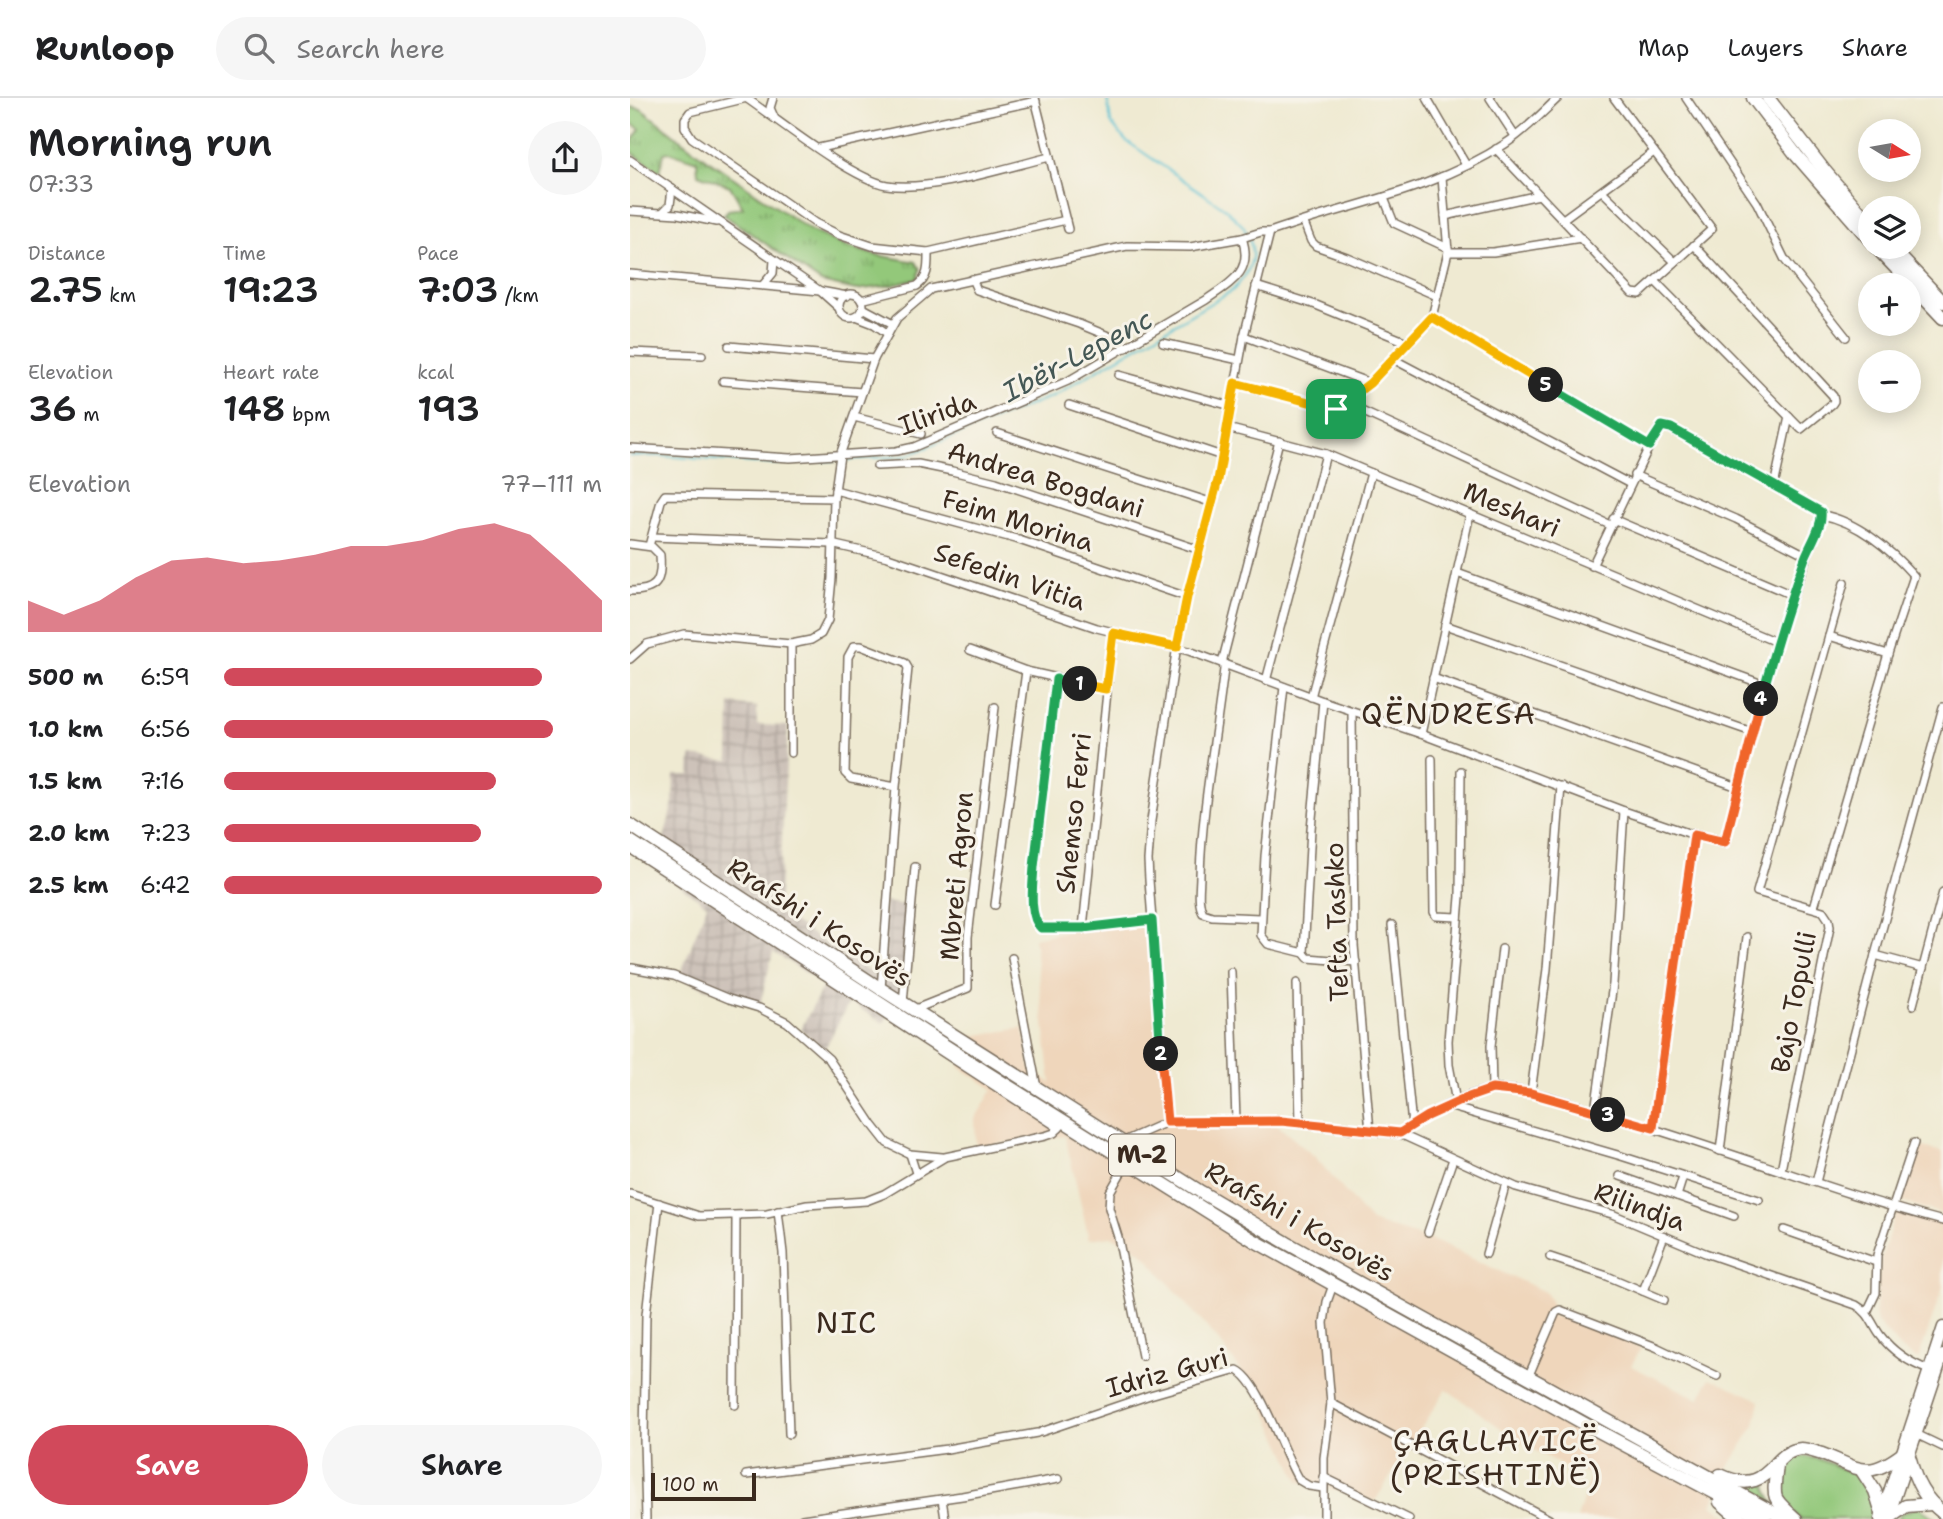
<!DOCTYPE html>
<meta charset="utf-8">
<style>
:root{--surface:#fff;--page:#f6f6f6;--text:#202124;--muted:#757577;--line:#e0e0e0;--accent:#d1495b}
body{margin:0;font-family:"Shantell Sans",sans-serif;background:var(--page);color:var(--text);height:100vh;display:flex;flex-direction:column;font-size:26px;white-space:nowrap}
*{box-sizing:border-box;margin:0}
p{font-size:23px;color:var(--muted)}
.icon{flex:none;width:38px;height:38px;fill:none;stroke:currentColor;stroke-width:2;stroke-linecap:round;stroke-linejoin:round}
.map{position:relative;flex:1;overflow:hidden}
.side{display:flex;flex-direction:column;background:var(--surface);width:630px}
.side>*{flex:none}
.needle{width:46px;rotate:101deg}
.tools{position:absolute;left:1228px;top:21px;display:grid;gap:14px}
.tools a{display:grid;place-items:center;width:63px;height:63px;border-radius:50%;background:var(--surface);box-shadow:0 4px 18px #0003;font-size:35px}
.scale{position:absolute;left:21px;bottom:18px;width:105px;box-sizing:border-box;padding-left:7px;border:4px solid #3b2a1e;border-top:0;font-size:19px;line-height:24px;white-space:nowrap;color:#3b2a1e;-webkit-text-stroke:5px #f7f3e8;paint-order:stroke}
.pin{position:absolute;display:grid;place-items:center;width:60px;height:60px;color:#fff;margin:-30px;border-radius:14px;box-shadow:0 4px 10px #0006}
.km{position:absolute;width:35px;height:35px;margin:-18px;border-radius:50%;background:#222;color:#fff;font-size:19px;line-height:35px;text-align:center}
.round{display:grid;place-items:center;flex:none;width:74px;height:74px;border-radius:37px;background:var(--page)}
.head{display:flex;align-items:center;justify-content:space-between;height:119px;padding:0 28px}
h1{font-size:38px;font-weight:600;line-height:52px}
.metrics{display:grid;grid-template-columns:repeat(3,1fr);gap:10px;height:119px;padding:7px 28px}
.metrics div{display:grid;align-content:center}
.metrics b{font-size:35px;font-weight:600}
.metrics small{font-size:19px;font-weight:400}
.metrics p{font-size:19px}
.chart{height:196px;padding:14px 28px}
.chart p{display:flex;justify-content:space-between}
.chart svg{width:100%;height:126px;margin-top:7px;fill:var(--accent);opacity:.7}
.cta{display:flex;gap:14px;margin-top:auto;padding:14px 28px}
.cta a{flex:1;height:80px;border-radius:42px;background:var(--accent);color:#fff;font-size:28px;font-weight:600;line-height:80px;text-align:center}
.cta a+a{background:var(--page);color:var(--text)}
ul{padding:0 28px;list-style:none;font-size:23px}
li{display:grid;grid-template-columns:112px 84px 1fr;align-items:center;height:52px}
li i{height:18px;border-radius:9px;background:var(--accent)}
header{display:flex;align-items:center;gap:42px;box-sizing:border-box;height:98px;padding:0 35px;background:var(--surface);border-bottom:2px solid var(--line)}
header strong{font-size:33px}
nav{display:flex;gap:38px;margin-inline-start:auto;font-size:24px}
.search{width:490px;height:63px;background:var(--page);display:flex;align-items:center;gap:18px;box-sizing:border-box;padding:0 24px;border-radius:38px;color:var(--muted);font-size:26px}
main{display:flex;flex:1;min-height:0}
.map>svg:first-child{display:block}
.built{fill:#efd6bb}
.industrial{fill:url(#industrial-grid)}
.grass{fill:#93c87a;stroke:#67794c;stroke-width:2}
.park{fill:url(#park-tufts);stroke:#67794c;stroke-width:2}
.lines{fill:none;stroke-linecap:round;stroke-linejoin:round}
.stream{stroke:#58c1d4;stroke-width:2}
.street-casing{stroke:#7a6d5d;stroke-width:10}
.primary-casing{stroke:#7a6d5d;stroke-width:13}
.highway-casing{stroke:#7a6d5d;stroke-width:15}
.street{stroke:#fff;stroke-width:7}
.primary{stroke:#fff;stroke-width:10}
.highway{stroke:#fff;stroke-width:12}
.split-1-casing{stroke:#fff;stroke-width:14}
.split-2-casing{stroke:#fff;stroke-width:14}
.split-3-casing{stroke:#fff;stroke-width:14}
.split-4-casing{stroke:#fff;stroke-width:14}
.split-5-casing{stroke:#fff;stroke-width:14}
.split-6-casing{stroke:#fff;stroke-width:14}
.split-1{stroke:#f5b400;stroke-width:9}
.split-2{stroke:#22a559;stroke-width:9}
.split-3{stroke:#f0652b;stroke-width:9}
.split-4{stroke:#f0652b;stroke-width:9}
.split-5{stroke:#22a559;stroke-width:9}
.split-6{stroke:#f5b400;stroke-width:9}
.labels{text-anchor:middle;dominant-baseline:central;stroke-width:6;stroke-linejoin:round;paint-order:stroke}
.shield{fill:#f7f3e8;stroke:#73665b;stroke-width:2}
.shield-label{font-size:24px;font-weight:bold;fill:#3b2a1e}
.street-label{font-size:26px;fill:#3b2a1e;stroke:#f7f3e8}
.water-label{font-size:28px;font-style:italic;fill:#445755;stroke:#f7f3e8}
.quarter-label{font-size:30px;letter-spacing:2px;fill:#3b2a1e;stroke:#f7f3e8}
</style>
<header>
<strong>Runloop</strong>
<div class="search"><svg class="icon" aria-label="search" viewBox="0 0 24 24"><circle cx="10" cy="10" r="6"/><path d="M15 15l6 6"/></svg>Search here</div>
<nav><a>Map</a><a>Layers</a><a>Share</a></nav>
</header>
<main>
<section class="side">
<div class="head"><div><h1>Morning run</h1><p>07:33</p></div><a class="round"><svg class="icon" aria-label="share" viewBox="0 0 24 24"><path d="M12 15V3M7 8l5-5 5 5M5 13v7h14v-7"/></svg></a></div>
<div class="metrics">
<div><p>Distance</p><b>2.75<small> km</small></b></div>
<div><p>Time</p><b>19:23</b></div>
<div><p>Pace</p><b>7:03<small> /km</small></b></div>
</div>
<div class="metrics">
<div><p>Elevation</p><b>36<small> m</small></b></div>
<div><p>Heart rate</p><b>148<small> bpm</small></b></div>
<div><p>kcal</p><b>193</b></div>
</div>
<div class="chart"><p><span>Elevation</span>77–111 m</p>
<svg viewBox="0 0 160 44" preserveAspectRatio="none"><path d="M0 44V33L10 38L20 33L30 25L40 19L50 18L60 20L70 19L80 17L90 14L100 14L110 12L120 8L130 6L140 10L150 21L160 33V44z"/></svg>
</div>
<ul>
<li><b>500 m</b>6:59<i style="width:84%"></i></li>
<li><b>1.0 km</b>6:56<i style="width:87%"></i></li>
<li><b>1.5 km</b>7:16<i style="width:72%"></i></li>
<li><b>2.0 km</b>7:23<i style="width:68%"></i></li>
<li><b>2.5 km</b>6:42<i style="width:100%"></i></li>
</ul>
<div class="cta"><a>Save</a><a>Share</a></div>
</section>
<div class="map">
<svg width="1313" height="1421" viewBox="0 0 1313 1421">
<defs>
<pattern id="industrial-grid" width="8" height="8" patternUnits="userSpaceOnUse" patternTransform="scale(1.75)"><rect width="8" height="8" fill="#cdc2b9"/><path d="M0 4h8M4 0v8" fill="none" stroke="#b1a79f"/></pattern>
<pattern id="park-tufts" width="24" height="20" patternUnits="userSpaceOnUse" patternTransform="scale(1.75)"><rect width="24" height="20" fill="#93c87a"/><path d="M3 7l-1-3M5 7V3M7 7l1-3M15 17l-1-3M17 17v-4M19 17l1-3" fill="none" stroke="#79a363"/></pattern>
</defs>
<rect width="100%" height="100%" fill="#f7f3e8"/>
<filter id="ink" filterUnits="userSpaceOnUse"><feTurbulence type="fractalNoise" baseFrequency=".0143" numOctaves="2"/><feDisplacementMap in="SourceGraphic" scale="14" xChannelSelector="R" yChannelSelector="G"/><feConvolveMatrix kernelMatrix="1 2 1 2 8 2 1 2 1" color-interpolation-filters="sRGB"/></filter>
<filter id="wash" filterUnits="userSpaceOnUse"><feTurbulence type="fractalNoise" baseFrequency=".00686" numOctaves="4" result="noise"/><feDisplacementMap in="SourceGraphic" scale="28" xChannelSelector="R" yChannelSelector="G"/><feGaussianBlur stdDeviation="1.57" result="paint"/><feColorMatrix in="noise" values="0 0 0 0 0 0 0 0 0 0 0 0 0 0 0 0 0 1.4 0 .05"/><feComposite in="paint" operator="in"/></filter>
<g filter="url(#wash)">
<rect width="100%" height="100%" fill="#efead2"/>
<!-- built -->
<g class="built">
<polygon points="522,822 537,1024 646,1026 686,1060 741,1124 802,1142 915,1194 922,1207 923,1219 942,1219 1011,1250 1001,1268 1069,1301 1080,1280 1130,1302 1125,1327 1096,1373 1082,1407 1103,1421 947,1421 961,1376 938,1371 892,1345 816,1291 745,1403 669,1383 629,1298 592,1247 512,1154 481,1138 459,1141 435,1038 346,1048 345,1021 363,991 329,969 342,938 393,930 400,970 421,985 404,840 453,830"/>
<polygon points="1289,1048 1313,1054 1313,1116 1269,1103"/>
<polygon points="1268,1107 1313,1120 1313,1189 1288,1262 1271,1251 1247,1224 1245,1214 1251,1161"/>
</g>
<!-- industrial -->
<polygon class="industrial" points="100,606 127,609 127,627 158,628 148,814 246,878 254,804 277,807 273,894 254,925 219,904 194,952 171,931 194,886 143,854 129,910 49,880 77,807 0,752 0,733 26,751 35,737 43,704 44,677 60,677 61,658 99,663"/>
<!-- grass -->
<g class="grass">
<polygon points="0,731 532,1075 1146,1421 1142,1421 637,1142 529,1079 17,749 0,737"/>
<path d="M1171,1358L1189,1361L1234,1380L1245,1407L1241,1421H1170L1148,1403C1151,1382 1149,1366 1171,1358Z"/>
<polygon points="1136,1382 1137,1392 1147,1412 1098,1384"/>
<polygon points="1288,1409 1306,1421 1268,1421 1270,1416"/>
</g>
<!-- park -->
<polygon class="park" points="0,9 11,11 65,53 181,133 212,147 241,156 286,164 290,171 287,181 263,187 226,192 191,184 94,117 98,112 113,110 100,88 68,76 67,63 40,54 34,55 30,74 0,53 0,46 10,31 0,25"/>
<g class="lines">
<!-- stream -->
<g class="stream">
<polyline points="477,0 481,25 495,42 597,112 614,129 616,135"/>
<polyline points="0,358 32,358 141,366 206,362"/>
<path d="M211,362L276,358L425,297L603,192C618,176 628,162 619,140"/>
</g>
</g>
</g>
<g filter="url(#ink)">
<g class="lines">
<defs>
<g id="street">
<path d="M116,0C148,22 222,81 257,87C302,94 374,70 420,59"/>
<polyline points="117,0 60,14 55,21 55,29 62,40 185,125 209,137 242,148 298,154 436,122"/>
<polyline points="143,0 140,10 144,19"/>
<polyline points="797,0 836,67"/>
<polyline points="860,0 885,38"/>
<polyline points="1056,0 1127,105 1155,162 1216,239"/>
<polyline points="405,1 438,131"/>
<polyline points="189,50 406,3"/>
<polyline points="866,51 1002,195 1010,196 1082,131 984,0"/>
<polyline points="0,62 190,193 209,210"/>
<polyline points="972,93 1045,164"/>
<polyline points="754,100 764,125 818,150"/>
<polyline points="0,113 48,116 86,124"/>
<polyline points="33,114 40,107 42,91"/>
<polyline points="815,118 909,97"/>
<polyline points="933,121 1024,54"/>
<polyline points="674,125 681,143 686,148 717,159 807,198"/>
<polyline points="818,154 863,154 951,140"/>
<polyline points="0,176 190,193 217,198"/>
<polyline points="342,181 347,192 449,226 488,242 496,250"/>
<polyline points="1025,183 1171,331 1202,306 1204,303 1203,298 1064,147"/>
<polyline points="133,187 143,175 144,162"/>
<polyline points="626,188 686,207 779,245"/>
<circle cx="221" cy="208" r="12"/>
<path d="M231,202L287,188C299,179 298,168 298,154"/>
<polyline points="233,210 263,226"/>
<polyline points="226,219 244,226 258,236"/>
<polyline points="802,219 1019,349"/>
<polyline points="614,238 740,285"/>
<polyline points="533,245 609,262"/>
<polyline points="99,248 244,261"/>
<polyline points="0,254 72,257"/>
<polyline points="763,261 1000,386"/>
<polyline points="489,277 601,308"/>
<polyline points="93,283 232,294"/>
<polyline points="605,285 702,311 709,309 740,285 802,219 818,154 812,79"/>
<polyline points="714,305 980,427"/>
<polyline points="439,307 592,358"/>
<polyline points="224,319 291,336"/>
<polyline points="597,330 696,356 1146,544"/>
<polyline points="367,335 583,405"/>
<path d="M0,350L160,360L266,353L284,349L438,283L576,202C600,185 624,174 612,140"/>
<polyline points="247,368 288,366 322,373 366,384 570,452"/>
<polyline points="1004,377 1106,421 1176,457"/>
<polyline points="1144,388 1159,319"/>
<polyline points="205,392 386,441 557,499"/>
<polyline points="983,421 1162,497"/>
<polyline points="23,439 201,446 258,459 467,530 559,553 693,603 791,636 994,713 1064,737 1095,744 1146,544 1192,417 1187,412 1077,349 1035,328 1028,332 1019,349 962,468"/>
<path d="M0,446L22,449L30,457C32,484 27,493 0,493"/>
<polyline points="19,448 31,403 35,397 204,400"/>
<polyline points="827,475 1135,587"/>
<polyline points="815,527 1122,634"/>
<polyline points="1199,538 1258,556"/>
<polyline points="340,552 396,573 476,591"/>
<path d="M0,561L17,546L54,536L161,546L181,542L191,536L198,522L202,480L204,400L210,357L244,261L267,220L301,191L497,148L560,149L612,140L631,134H640C719,106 804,93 875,46C895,33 911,16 928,0"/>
<polyline points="803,580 1108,689"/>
<path d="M426,581L404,770C403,786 398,818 411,829L453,830L522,822"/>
<polyline points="636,583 696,356"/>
<polyline points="654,589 635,758 631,837 638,846 674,855 678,860 726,864"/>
<polyline points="681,599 741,375"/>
<polyline points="722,614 724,847 740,1033"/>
<polyline points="791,636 840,416"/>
<polyline points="161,655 161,546"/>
<polyline points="802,661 804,814 806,818 828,819"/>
<polyline points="0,751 429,1030"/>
<polyline points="365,807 396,573"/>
<path d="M1184,809L1258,556L1284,478C1261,452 1227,423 1192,417"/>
<path d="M630,820L582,818L573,815C567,804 570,789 570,777C572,708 586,640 594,571L593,561L649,343"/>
<polyline points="762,827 782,1027"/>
<polyline points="453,830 483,535"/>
<polyline points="674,855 681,731 693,603"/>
<polyline points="1245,857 1293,870"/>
<polyline points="382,860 407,990"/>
<polyline points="2,870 44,878 99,901 129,910 157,924 199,961 242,1026 257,1045 280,1056 312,1059"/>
<polyline points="601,874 606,1022"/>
<polyline points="667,885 670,1026"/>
<polyline points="251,891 266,689 278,570 275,565 231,548 224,548 218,559 215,675 221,681 266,689"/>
<polyline points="273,905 285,769"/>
<polyline points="1283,907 1313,794"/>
<polyline points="283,912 338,890 338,839 365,609"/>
<polyline points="862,991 861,948 872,851"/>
<polyline points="901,995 917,871 931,688"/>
<polyline points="826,1004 819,967 818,943 830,799 831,673"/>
<polyline points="818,1008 991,1058 1129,1102"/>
<polyline points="965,1013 983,886 994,713"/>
<polyline points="537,1024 519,782 518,762 521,723 550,527 588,382 614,238 640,134"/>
<polyline points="1023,1030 1064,737"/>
<path d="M770,1036C791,1020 840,992 866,991C905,990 947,1008 984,1019C1095,1051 1202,1094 1313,1123"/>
<path d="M492,1044L537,1024L651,1023L770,1036L886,1089L982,1116L1075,1155L1226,1207C1239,1214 1242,1226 1250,1237C1262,1253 1280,1265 1299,1272"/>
<polyline points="1090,1053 1117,839"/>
<polyline points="280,1056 286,1075"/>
<polyline points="497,1064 480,1094 479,1110 488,1139 512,1258"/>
<polyline points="1151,1072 1200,829 1199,822 1193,813 1127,794 1214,485"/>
<polyline points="990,1078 1104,1118"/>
<polyline points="1186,1084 1245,857 1313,609"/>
<polyline points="0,1096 69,1118 137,1116 177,1107 236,1103 254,1096 315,1059 415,1038 424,1035 432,1027"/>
<polyline points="1047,1098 1053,1079"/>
<polyline points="148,1113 153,1155 159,1336"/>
<polyline points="1154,1132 1246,1164"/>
<polyline points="798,1134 823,1061"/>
<polyline points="856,1156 876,1085"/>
<polyline points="920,1159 977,1178 1034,1202"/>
<polyline points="1013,1193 1034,1138"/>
<polyline points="1237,1214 1246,1195 1247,1157 1284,1045"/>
<polyline points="899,1277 926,1214 930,1212 1026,1249 1087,1278"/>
<polyline points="701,1305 919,1421"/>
<polyline points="105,1307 106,1118"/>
<path d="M411,1334L520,1297L607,1272C631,1283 653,1357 669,1382L679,1388L693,1390"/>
<polyline points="1288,1337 1313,1349"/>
<polyline points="116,1377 317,1351 407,1335"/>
<polyline points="693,1379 779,1421"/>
<polyline points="312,1401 315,1421"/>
<polyline points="16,1421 14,1342 16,1217 29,1105"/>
<polyline points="172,1421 332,1398 428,1381"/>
<polyline points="694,1421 694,1360 701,1305 694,1225 697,1204 703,1187"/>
</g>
<g id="primary">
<polyline points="1250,1421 1313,1229"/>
<polyline points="1258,1421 1313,1257"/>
</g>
<g id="highway">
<polyline points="1123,0 1167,58 1241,143"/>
<polyline points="1138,0 1194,72 1241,127"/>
<polyline points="1246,149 1313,220"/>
<polyline points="1261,149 1313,204"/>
<polyline points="0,727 251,891 571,1094 657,1145 1155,1421"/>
<polyline points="0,743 354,973 623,1142 955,1326 1134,1421"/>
<path d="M1280,1361C1286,1385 1294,1400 1313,1415"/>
<path d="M1147,1367C1143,1402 1141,1398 1166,1421"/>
<polyline points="1232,1373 1245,1393 1252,1415"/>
<path d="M1090,1377C1141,1401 1140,1353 1171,1351C1178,1351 1185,1354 1192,1356C1229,1370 1236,1383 1272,1356"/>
<polyline points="1090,1404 1110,1421"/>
<polyline points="1259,1420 1276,1408 1301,1406"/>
</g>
</defs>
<!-- street casing -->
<use href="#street" class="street-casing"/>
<!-- primary casing -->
<use href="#primary" class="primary-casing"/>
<!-- highway casing -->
<use href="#highway" class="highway-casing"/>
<!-- street -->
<use href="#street" class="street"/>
<!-- primary -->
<use href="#primary" class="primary"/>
<!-- highway -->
<use href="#highway" class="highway"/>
</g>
</g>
<g class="lines" filter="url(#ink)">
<defs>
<polyline id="split-1" points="450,586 476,591 483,535 547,549 557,499 588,382 605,285 706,311"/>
<path id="split-2" d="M450,586L426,581L404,769C403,786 398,818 411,830H453L522,822L531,956"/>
<polyline id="split-3" points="531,956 537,1024 651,1023 770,1035 797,1018 839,999 862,991 901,995 978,1017"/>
<polyline id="split-4" points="978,1017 1023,1030 1064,737 1095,744 1131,601"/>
<path id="split-5" d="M916,287L1019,348L1032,328L1041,330L1191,414C1193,427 1180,447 1175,460C1158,506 1144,553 1131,601"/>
<polyline id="split-6" points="706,311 740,285 802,219 916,287"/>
</defs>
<!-- split-1 casing -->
<use href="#split-1" class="split-1-casing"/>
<!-- split-2 casing -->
<use href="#split-2" class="split-2-casing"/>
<!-- split-3 casing -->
<use href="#split-3" class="split-3-casing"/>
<!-- split-4 casing -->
<use href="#split-4" class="split-4-casing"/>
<!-- split-5 casing -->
<use href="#split-5" class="split-5-casing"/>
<!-- split-6 casing -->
<use href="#split-6" class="split-6-casing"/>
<!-- split-1 -->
<use href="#split-1" class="split-1"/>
<!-- split-2 -->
<use href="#split-2" class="split-2"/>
<!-- split-3 -->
<use href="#split-3" class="split-3"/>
<!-- split-4 -->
<use href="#split-4" class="split-4"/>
<!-- split-5 -->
<use href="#split-5" class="split-5"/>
<!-- split-6 -->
<use href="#split-6" class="split-6"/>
</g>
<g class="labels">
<!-- shield labels -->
<rect class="shield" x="479" y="1036.5" width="66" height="41" rx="5"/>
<g class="shield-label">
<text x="512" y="1057">M-2</text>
</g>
<!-- street labels -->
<g class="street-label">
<text transform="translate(307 315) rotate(-20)">Ilirida</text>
<text transform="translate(416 381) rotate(17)">Andrea Bogdani</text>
<text transform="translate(882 411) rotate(23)">Meshari</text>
<text transform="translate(388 422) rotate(17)">Feim Morina</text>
<text transform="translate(380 478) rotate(19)">Sefedin Vitia</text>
<text transform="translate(443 715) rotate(-84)">Shemso Ferri</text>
<text transform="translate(326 778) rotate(-85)">Mbreti Agron</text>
<text transform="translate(190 824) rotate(33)">Rrafshi i Kosovës</text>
<text transform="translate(706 824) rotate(-92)">Tefta Tashko</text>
<text transform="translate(1163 904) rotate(-79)">Bajo Topulli</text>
<text transform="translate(1010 1108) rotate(20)">Rilindja</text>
<text transform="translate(670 1123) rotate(30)">Rrafshi i Kosovës</text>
<text transform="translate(537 1274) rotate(-15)">Idriz Guri</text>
</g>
<!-- water labels -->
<g class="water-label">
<text transform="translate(447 257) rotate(-28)">Ibër-Lepenc</text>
</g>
<!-- quarter labels -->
<g class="quarter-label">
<text x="819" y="615">QËNDRESA</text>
<text x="217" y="1224">NIC</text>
<text x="866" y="1342">ÇAGLLAVICË<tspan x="866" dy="34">(PRISHTINË)</tspan></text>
</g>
</g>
</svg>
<div class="tools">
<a><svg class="needle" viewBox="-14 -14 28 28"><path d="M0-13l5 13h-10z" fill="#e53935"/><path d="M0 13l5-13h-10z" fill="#757577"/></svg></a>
<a><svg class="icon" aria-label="layers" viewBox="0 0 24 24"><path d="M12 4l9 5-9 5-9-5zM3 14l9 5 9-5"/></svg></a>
<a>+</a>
<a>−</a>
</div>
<div class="scale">100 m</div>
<div class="pin" style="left:706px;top:311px;background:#1e9e55"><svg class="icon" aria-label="arrive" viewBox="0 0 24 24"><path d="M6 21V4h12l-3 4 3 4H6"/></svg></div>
<b class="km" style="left:450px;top:586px">1</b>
<b class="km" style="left:531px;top:956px">2</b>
<b class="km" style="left:978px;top:1017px">3</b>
<b class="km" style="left:1131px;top:601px">4</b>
<b class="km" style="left:916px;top:287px">5</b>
</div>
</main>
